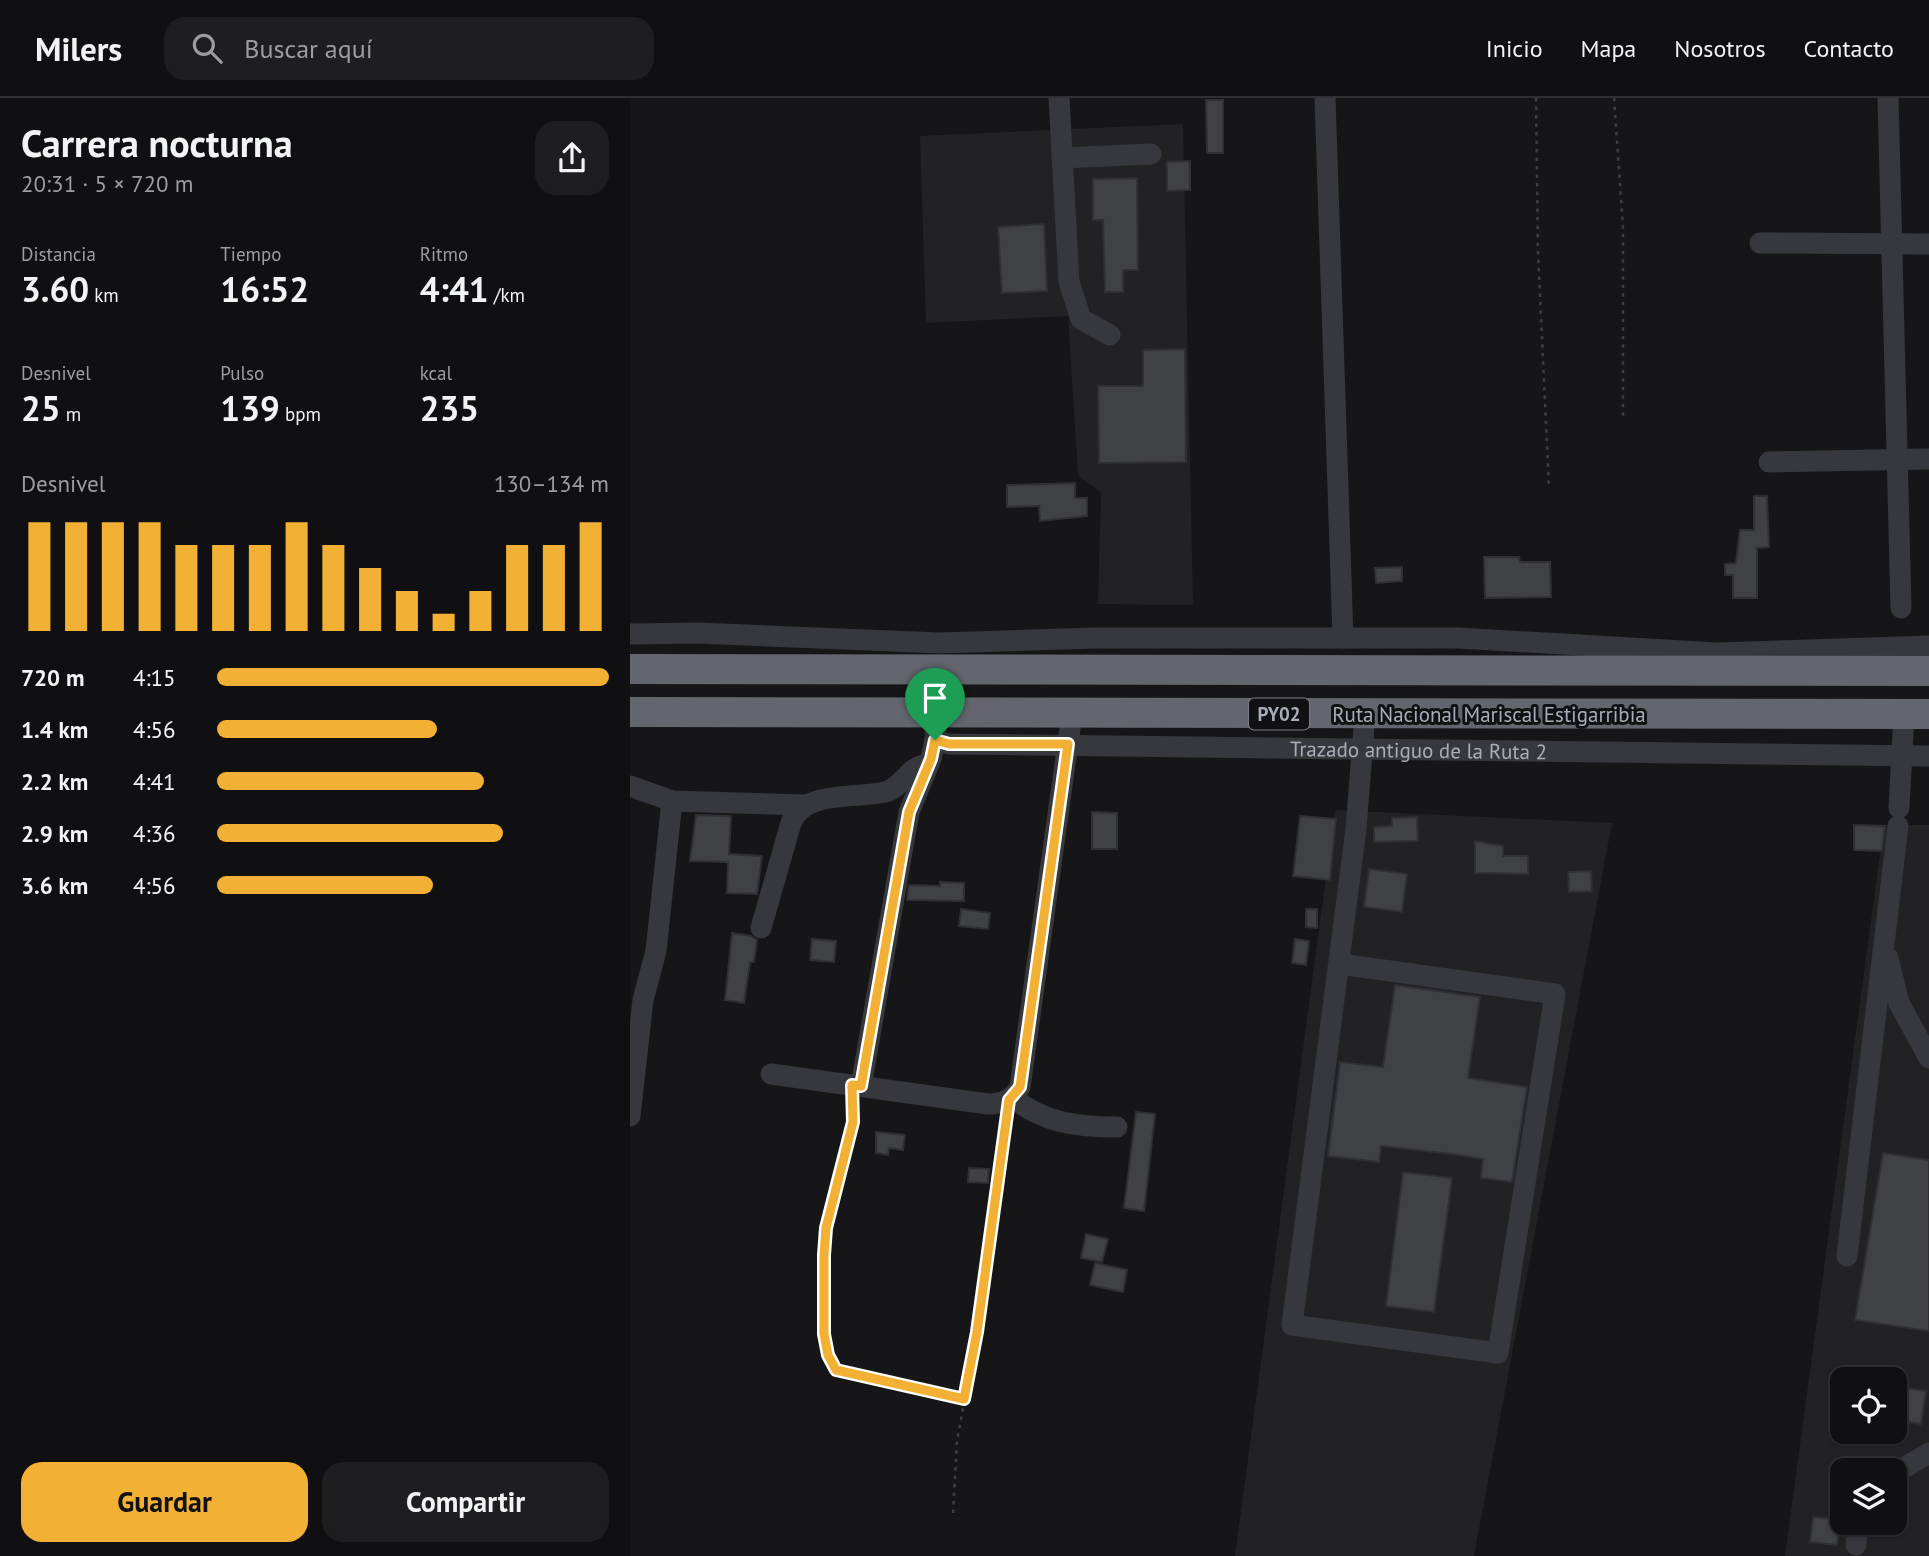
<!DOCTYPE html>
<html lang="es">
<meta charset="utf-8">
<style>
:root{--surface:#101012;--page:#1e1e20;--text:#f1f3f6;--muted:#9c9d9f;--line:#303032;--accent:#f2b134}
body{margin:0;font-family:"PT Sans",sans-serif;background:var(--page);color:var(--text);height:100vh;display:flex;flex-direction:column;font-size:26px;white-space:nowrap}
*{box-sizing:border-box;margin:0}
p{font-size:23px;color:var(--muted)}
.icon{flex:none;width:38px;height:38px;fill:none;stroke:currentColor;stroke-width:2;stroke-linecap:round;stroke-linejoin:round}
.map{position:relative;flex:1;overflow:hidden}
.drawer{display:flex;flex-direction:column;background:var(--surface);width:630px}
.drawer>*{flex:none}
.buttons{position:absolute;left:1200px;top:1269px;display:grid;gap:14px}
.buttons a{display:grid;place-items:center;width:77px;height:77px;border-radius:14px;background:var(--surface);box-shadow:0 2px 5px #0004,0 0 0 2px var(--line);font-size:35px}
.pin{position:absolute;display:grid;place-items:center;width:60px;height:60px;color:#fff;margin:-72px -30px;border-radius:50% 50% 50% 0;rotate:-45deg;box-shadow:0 0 7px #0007}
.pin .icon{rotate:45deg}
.round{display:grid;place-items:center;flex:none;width:74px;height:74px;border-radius:21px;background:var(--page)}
.summary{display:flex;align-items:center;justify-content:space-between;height:119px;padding:0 21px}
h1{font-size:38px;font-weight:700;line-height:52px}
.stats{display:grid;grid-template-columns:repeat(3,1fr);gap:10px;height:119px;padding:7px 21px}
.stats div{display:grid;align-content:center}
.stats b{font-size:35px;font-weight:700}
.stats small{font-size:19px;font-weight:400}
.stats p{font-size:19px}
.chart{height:196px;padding:14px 21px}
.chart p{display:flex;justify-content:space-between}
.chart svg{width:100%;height:126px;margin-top:7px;stroke:var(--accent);stroke-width:6}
.action{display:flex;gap:14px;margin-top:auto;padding:14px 21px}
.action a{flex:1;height:80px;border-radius:21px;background:var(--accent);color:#111;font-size:28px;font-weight:700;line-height:80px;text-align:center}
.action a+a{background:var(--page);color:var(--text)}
ul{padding:0 21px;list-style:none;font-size:23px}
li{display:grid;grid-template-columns:112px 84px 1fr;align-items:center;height:52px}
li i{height:18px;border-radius:9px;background:var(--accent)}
header{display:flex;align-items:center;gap:42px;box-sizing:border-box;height:98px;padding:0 35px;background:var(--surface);border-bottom:2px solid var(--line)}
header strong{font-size:33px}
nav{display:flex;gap:38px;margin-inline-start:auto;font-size:24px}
.search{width:490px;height:63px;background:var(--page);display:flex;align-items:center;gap:18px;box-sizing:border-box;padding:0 24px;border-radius:21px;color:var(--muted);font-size:26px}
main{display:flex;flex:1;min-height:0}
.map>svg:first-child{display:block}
.built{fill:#222225;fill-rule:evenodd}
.building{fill:#404145;stroke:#303034;stroke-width:2}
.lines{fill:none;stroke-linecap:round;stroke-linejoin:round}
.path{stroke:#3d3f44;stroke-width:2.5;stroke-dasharray:3.5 5;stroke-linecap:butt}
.minor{stroke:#37383d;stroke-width:21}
.highway{stroke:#63666e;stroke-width:30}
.route-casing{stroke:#fff;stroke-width:14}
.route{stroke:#f2b134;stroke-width:9}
.labels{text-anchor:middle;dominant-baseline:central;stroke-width:6;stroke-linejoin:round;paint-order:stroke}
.shield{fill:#111113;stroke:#7b7e86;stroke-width:2}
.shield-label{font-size:19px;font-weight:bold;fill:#a8adb8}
.street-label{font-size:21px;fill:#a8adb8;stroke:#111113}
</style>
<header>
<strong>Milers</strong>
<div class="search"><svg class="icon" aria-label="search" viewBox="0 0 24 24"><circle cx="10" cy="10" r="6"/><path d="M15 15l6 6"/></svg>Buscar aquí</div>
<nav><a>Inicio</a><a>Mapa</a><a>Nosotros</a><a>Contacto</a></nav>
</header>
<main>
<section class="drawer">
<div class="summary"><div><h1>Carrera nocturna</h1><p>20:31 · 5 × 720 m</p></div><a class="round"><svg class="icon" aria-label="share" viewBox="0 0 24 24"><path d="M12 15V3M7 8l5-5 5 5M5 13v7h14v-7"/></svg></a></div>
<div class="stats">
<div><p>Distancia</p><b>3.60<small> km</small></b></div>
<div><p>Tiempo</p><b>16:52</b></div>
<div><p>Ritmo</p><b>4:41<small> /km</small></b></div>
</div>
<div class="stats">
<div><p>Desnivel</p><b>25<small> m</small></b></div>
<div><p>Pulso</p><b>139<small> bpm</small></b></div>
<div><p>kcal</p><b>235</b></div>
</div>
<div class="chart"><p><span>Desnivel</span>130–134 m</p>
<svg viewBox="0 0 160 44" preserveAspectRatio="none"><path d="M5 44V6M15 44V6M25 44V6M35 44V6M45 44V14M55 44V14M65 44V14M75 44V6M85 44V14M95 44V22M105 44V30M115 44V38M125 44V30M135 44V14M145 44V14M155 44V6"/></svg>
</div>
<ul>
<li><b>720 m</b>4:15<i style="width:100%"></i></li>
<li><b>1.4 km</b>4:56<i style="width:56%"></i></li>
<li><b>2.2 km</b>4:41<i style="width:68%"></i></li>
<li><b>2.9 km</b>4:36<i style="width:73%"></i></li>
<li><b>3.6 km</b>4:56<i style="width:55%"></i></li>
</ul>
<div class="action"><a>Guardar</a><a>Compartir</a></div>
</section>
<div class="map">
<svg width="1299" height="1458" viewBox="0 0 1299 1458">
<rect width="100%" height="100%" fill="#161618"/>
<!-- built -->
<g class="built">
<polygon points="553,26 563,507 468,506 471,395 448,377 438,218 296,225 290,38"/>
<polygon points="705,712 982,725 844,1458 605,1458"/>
<path d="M1254,727H1299V1458H1155ZM1213,1281H1265V1334H1213ZM1213,1372H1265V1424H1213Z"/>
</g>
<!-- building -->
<g class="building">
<polygon points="576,2 593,2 593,55 577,55"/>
<polygon points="560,63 560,92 537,93 537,64"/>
<polygon points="507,80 508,172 493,172 493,194 475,194 473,122 463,122 463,81"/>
<polygon points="414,126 417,193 372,195 368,129"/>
<polygon points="555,251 556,364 469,365 468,288 513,288 513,252"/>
<polygon points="445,385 445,400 457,400 457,418 410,423 409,408 377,409 377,387"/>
<polygon points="1124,398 1137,398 1139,449 1127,450 1127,500 1103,500 1103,477 1095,477 1095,466 1106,465 1110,432 1124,432"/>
<polygon points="854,459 889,459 890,464 920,464 921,499 855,500"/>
<polygon points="772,469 772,483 746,485 745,470"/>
<polygon points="462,714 487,715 487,751 462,751"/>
<polygon points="66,717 101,718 99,756 132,758 127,796 97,795 98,764 60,763"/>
<polygon points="670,718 706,721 700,782 663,778"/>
<polygon points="787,719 788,743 744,744 744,729 762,728 762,720"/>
<polygon points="1224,727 1255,728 1252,753 1224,752"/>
<polygon points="845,743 873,748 873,758 898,758 898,776 845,775"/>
<polygon points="739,771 777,776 772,814 734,809"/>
<polygon points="961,773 962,793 939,794 938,774"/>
<polygon points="310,784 334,785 334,803 277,802 279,787 310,788"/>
<polygon points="331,811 360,815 358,831 329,828"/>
<polygon points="676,811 687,811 687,830 676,829"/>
<polygon points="102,835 121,838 127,842 124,864 120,864 114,905 95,902"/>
<polygon points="182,841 206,843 204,864 180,862"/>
<polygon points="665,841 679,843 676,867 662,865"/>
<polygon points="765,887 850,899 838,980 897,989 882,1084 851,1080 853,1061 821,1056 751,1048 749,1064 698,1058 710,964 753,969"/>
<polygon points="506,1014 525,1016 514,1113 494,1110"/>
<polygon points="246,1034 275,1037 273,1052 259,1050 258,1057 246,1055"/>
<polygon points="1253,1055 1299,1062 1299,1233 1225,1222"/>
<polygon points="339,1070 359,1071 358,1085 338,1084"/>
<polygon points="773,1074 822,1080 804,1214 756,1208"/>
<polygon points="456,1136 478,1141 472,1164 451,1160"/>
<polygon points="465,1165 497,1172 493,1194 460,1187"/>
<polygon points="1265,1288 1296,1293 1291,1326 1265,1322"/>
<polygon points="1183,1419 1210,1422 1207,1447 1180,1444"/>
</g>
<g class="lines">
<!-- path -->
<g class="path">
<polyline points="906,0 908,155 919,389"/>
<polyline points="984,0 993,129 993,321"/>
<polyline points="223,1004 219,1045 196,1130 194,1157 194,1236 198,1257 206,1272 333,1301"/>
<polyline points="323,1415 327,1343 347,1234 376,1022"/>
</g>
<!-- minor -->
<g class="minor">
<polyline points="429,0 439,184 451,221 480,237"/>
<polyline points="695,0 713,540"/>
<polyline points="1258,0 1271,510"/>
<polyline points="432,60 521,56"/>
<polyline points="1130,145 1299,146"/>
<polyline points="1139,364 1299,361"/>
<polyline points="0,536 68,535 310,545 465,540 828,540 1087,555 1299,548"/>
<path id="s1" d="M306,615L305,642L319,646L1299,658"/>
<polyline points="0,688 42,703 174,707"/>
<polyline points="1269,710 1274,616"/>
<path d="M131,830L161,725C174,692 225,701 255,694C272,690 278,669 295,667"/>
<polyline points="1258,860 1269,905 1299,960"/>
<polyline points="710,866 925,896 868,1255 662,1227 726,731 735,616"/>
<path d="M141,976L358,1006C373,1006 382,1001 390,989L442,616"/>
<polyline points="231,988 279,714 301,661 305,642"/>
<path d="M382,999C413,1025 448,1029 487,1029"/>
<polyline points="0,1018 13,902 26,853 42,703"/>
<polyline points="1217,1158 1268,728"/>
<polyline points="1265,1375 1299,1355"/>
<polyline points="1226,1447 1227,1424"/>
</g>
<!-- highway -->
<g class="highway">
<polyline points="0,571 1299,573"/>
<polyline points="0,614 1299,616"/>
</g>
</g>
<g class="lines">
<defs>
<polygon id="route" points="305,642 319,646 438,646 390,989 379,1002 347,1234 334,1301 206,1272 198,1257 194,1236 194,1157 196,1130 223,1024 222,987 231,988 279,714 301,661"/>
</defs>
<!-- route casing -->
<use href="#route" class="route-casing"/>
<!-- route -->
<use href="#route" class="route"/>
</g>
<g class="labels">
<!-- shield labels -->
<rect class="shield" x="619" y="600.5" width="60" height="31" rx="5"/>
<g class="shield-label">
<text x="649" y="616">PY02</text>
</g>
<!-- street labels -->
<g class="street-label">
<text x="859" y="616">Ruta Nacional Mariscal Estigarribia</text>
<text stroke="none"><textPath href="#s1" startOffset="511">Trazado antiguo de la Ruta 2</textPath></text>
</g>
</g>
</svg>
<div class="buttons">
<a><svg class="icon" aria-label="locate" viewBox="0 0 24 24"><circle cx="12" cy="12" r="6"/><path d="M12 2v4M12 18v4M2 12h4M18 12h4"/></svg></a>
<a><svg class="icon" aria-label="layers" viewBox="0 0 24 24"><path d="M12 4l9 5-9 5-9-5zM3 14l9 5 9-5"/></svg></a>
</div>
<div class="pin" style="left:305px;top:642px;background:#1e9e55"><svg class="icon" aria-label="arrive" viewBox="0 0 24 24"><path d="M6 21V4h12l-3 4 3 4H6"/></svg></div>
</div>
</main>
